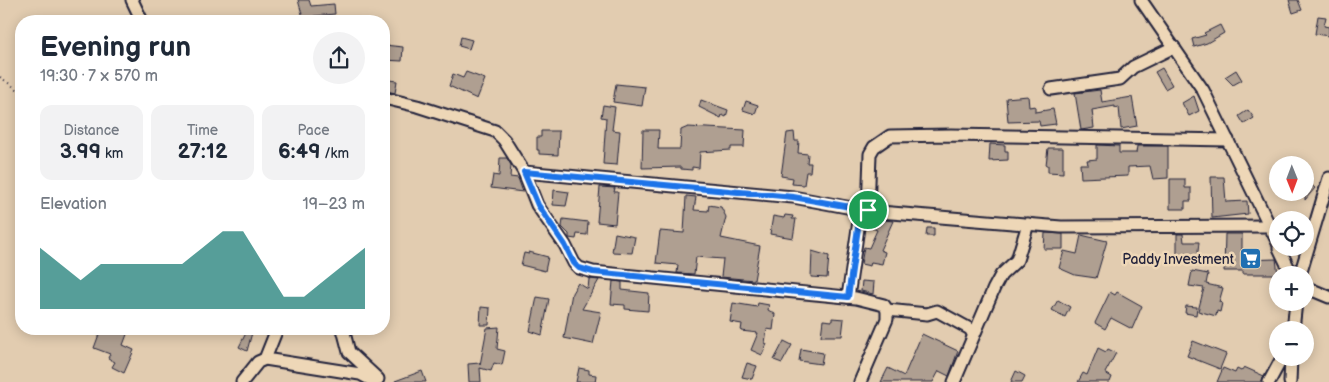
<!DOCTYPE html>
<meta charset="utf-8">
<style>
:root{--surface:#fff;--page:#f2f2f3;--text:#1f2937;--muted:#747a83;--accent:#0f766e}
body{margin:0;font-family:"Balsamiq Sans",sans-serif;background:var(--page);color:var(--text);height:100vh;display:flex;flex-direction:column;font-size:19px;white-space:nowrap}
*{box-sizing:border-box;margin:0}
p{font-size:16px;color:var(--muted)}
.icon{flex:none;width:28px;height:28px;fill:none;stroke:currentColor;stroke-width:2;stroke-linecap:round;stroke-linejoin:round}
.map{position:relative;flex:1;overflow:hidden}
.sheet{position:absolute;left:15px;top:15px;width:375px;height:320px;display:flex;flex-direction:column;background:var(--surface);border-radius:20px;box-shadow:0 2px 12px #0003}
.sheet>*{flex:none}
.needle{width:32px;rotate:179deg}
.buttons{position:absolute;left:1269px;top:156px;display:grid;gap:10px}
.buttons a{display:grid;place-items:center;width:45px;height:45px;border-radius:50%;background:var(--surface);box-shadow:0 2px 12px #0003;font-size:25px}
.pin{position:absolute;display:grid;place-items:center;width:42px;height:42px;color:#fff;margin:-21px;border:2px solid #fff;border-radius:50%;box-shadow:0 1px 5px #0007}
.round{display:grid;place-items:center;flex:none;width:52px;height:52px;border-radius:26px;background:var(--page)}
.overview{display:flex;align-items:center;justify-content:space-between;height:85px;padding:0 25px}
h1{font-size:28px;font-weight:700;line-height:38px}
.stats{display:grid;grid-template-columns:repeat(3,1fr);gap:8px;height:85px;padding:5px 25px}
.stats div{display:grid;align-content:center;border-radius:12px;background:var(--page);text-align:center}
.stats b{font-size:21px;font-weight:700}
.stats small{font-size:14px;font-weight:400}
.stats p{font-size:14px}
.chart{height:140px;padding:10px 25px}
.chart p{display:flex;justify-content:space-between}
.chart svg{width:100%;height:90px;margin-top:5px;fill:var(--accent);opacity:.7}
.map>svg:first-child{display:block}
.building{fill:#af9f91;stroke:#22223b}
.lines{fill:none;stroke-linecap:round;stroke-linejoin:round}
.minor-casing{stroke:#22223b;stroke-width:15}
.path{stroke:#22223b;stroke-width:2;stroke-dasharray:1 4;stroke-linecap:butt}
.minor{stroke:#eed7b7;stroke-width:11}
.route-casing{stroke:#fff;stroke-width:10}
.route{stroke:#1a73e8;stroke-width:6}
.labels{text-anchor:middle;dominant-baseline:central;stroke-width:5;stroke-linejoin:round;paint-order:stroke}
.poi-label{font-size:14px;fill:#22223b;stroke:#eed7b7;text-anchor:end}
</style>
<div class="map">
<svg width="1329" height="382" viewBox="0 0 1329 382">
<rect width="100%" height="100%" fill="#e2ccb0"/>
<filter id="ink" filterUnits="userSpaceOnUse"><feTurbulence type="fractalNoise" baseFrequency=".02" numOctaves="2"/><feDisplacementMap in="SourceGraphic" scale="10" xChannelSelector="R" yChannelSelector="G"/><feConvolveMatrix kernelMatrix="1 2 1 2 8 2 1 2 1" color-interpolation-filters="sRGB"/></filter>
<g filter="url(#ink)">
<!-- building -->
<g class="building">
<polygon points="298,0 309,0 311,6 334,4 335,14 314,16 315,21 304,21"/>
<polygon points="1289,0 1298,0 1302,10 1293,13"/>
<polygon points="1318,16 1326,17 1324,26 1329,27 1329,36 1315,34"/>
<polygon points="1220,25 1224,33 1207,43 1194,47 1192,39 1206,35 1204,33"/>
<polygon points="461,37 472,40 469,49 459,46"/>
<polygon points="384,45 403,47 402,61 384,60"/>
<polygon points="1162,68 1172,85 1165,89 1155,72"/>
<polygon points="1236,70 1242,80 1233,85 1225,77"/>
<polygon points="466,72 485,79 477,99 449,86 453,74 463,78"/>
<polygon points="389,80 397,81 395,93 387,91"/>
<polygon points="616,84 645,87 642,106 613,102"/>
<polygon points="1100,90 1102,102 1132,97 1137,126 1121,129 1119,107 1115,108 1115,106 1092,110 1094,128 1081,130 1075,93"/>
<polygon points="1028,96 1029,107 1035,106 1035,112 1053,109 1056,124 1040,126 1039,121 1008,122 1006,98"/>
<polygon points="1194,96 1199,111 1189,116 1182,103"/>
<polygon points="701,100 728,110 726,117 722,115 721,118 699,107"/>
<polygon points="746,101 758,105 755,114 743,110"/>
<polygon points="603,105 615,107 612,130 620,131 617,165 603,164 606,118 601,117"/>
<polygon points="1248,110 1254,118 1244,124 1239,116"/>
<polygon points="688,127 745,130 744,147 731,147 731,150 700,152 699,168 692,167 692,170 681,169 681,167 642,168 643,130 659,130 658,149 680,149 681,130"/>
<polygon points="541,131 559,131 558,155 539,154 539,150 537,150 537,137 541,137"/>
<polygon points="794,132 795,141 799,141 798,153 808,154 807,163 811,163 810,172 806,172 804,185 792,184 793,178 781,176 787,133"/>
<polygon points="990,144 1005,145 1005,151 1008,151 1008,160 989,161"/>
<polygon points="1097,145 1119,146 1119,153 1136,153 1137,146 1168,146 1168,178 1153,179 1150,166 1128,167 1128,176 1081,178 1080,164 1088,164 1087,160 1097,159"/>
<polygon points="1048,148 1063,148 1063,173 1048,172 1048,165 1046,165"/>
<polygon points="500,158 507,158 511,165 510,177 518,178 523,192 491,188 493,175 499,176"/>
<polygon points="1211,177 1224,177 1226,202 1247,201 1248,214 1212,218"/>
<polygon points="1170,179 1185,179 1185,188 1191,188 1191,201 1185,201 1185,209 1170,209"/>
<polygon points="1305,180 1315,188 1305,200"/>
<polygon points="600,187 615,188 614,192 618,192 615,224 597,222"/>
<polygon points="554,190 569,192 566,206 553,205"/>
<polygon points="686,196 696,197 694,210 708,211 709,205 721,207 726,217 721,238 760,246 754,280 721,277 723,259 696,257 694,274 677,273 678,265 656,263 660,231 684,233"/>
<polygon points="785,215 793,216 792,219 796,219 793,238 770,234 773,216 784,218"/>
<polygon points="563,219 588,222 587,235 577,234 576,239 569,238 569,234 562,227"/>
<polygon points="874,219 893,221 880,250 885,252 882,264 871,262 870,266 861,264 864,247 869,248 877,230 872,228"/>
<polygon points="927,228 934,228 934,236 926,236"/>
<polygon points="615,233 635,237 632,253 612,252"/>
<polygon points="1045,233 1063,234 1063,249 1044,249"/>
<polygon points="1177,234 1183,234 1184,242 1199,242 1197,261 1177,261"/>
<polygon points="1225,234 1242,234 1242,260 1276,259 1278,274 1243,274 1243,271 1224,271"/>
<polygon points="1081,235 1107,241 1096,278 1075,275 1059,268 1064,251 1077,254"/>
<polygon points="812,251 829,256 827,278 811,277"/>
<polygon points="529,252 548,257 545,271 521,265 524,253 529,254"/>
<polygon points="1192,271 1208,274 1206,284 1223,288 1219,302 1222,303 1220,312 1217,311 1216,316 1198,311 1204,288 1189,286"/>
<polygon points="589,279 599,280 582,309 601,312 593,344 564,338 572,293 578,283 588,289"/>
<polygon points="613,281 622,282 622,290 649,293 648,311 625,309 625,305 611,304"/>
<polygon points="862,281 874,282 873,294 861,291"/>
<polygon points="1110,292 1115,295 1117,292 1142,306 1132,329 1111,318 1105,329 1095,323"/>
<polygon points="537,297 549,299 542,335 530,331"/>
<polygon points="1058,300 1070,307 1065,317 1052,310"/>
<polygon points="733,303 757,307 758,303 769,305 768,310 775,314 773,330 767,329 765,343 767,344 762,355 751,350 758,333 741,331 742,324 730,322"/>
<polygon points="1186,306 1197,307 1196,315 1185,313"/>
<polygon points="481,307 490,308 489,325 480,325"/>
<polygon points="832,318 844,319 842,336 821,336 823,320 832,321"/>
<polygon points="499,327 497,349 505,351 502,365 494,363 491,371 480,368 481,382 469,382 468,364 480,363 480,365 487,328"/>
<polygon points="101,329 129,329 123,345 134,350 124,373 112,367 115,362 108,358 110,354 94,348"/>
<polygon points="248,329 253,329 247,351 239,347"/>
<polygon points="922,334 958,351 949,376 939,371 933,382 881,382 888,368 904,376"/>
<polygon points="784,341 792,345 782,363 774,360"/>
<polygon points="1193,341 1226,354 1220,369 1187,356"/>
<polygon points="1098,348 1106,352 1108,349 1116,353 1105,373 1112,377 1110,382 1078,382 1083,373 1087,375"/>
<polygon points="801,349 823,353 821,364 799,361"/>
<polygon points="747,363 757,366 752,379 742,377"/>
<polygon points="1244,367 1264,376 1261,382 1217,382 1223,368 1235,373 1237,369 1241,371"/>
<polygon points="579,368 589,370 589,374 596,375 595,382 576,382"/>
<polygon points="422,371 426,382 395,382 395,381"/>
<polygon points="1016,371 1025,376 1022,382 1011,382"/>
</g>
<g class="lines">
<defs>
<g id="minor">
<polyline points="132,0 142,21"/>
<polyline points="1141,0 1203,90 1278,243"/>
<polyline points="1051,89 1120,79 1133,67 1174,47"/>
<polyline points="384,98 417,106 495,131 504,140 524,172 537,205 565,245 574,263 579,268 593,272 856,298 884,305 887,310 887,319 860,382"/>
<polyline points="524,172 793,197 868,211 1061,227 1269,226"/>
<polyline points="1279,248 1292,275"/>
<polyline points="1300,275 1329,178"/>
<polyline points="1305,287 1329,297"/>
<polyline points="848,297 859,221 868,211 870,154 874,147 890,136 951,135 1228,140"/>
<polyline points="887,310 927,314 937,311 970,329 973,334"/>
<polyline points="343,329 349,352 378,379"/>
<polyline points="1293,330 1296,302"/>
<polyline points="265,359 277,329"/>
<polyline points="242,382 258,362 265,359 360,374 375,382"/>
<polyline points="954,382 994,288 1001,275 1017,260 1028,224"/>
<polyline points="1269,382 1282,358"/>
<polyline points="1290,382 1291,358"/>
</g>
</defs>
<!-- minor casing -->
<use href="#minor" class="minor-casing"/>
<!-- path -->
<polyline class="path" points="0,77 21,92"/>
<!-- minor -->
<use href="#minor" class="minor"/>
</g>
</g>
<g class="lines" filter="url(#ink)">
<defs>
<polygon id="route" points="524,172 793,197 868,210 859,221 848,297 593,272 579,268 574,263 565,245 538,205"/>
</defs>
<!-- route casing -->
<use href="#route" class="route-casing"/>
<!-- route -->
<use href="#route" class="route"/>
</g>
<!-- icons -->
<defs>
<symbol id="supermarket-square" viewBox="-11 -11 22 22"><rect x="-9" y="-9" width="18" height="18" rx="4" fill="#1f6fb2" stroke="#eed7b7"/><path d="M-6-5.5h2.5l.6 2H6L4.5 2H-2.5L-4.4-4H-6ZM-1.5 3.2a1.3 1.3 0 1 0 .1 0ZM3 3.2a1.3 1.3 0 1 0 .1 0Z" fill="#fff"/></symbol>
</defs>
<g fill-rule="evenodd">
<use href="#supermarket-square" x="1238" y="246" width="25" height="25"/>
</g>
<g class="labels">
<!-- poi labels -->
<g class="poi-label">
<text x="1234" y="259">Paddy Investment</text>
</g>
</g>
</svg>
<div class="buttons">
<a><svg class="needle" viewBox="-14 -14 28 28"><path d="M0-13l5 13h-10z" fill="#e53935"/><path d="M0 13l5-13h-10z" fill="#747a83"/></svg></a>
<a><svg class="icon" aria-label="locate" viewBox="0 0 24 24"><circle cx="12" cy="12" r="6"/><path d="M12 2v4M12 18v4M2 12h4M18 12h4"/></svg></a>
<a>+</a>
<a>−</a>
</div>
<div class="pin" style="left:868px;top:210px;background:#1e9e55"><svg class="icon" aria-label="arrive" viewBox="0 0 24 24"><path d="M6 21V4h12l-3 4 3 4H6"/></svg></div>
<section class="sheet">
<div class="overview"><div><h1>Evening run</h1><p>19:30 · 7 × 570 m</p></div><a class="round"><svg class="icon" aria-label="share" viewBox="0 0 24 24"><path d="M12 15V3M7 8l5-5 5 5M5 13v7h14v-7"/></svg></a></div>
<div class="stats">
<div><p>Distance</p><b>3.99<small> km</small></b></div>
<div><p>Time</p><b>27:12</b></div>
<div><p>Pace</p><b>6:49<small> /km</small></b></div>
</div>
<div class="chart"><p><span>Elevation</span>19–23 m</p>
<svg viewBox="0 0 160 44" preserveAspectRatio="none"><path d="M0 44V14L10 22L20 30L30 22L40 22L50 22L60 22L70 22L80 14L90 6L100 6L110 22L120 38L130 38L140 30L150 22L160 14V44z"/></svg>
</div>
</section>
</div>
